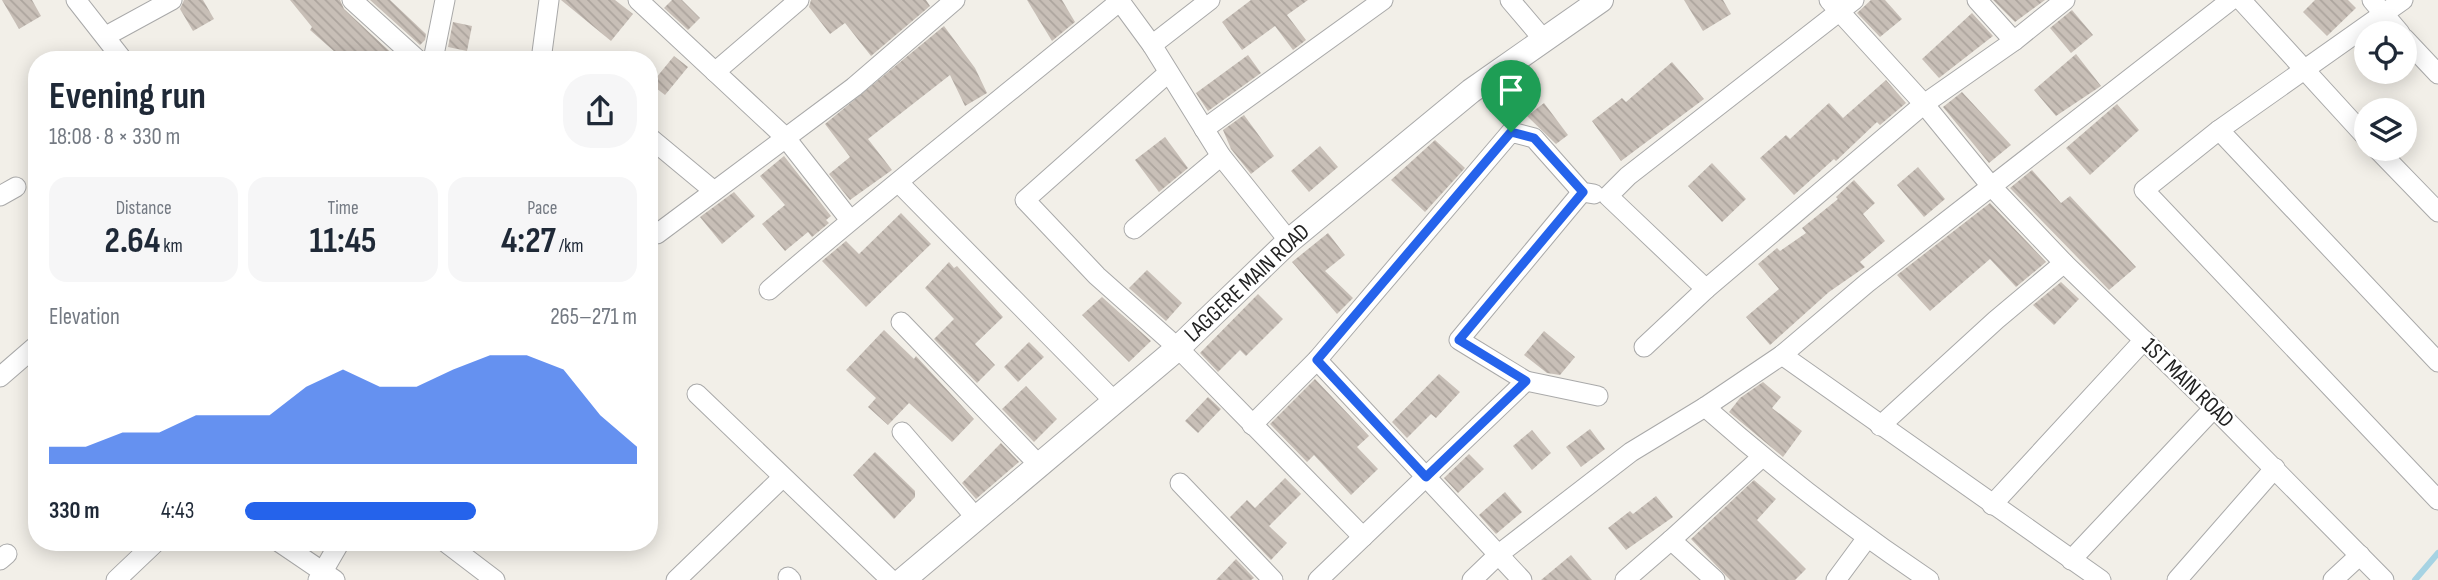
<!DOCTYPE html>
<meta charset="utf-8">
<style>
:root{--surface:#fff;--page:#f6f6f7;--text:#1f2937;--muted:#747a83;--accent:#2563eb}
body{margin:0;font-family:"Sofia Sans Condensed",sans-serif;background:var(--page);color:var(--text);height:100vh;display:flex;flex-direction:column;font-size:26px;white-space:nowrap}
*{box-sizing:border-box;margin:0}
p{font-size:23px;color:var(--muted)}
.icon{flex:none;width:38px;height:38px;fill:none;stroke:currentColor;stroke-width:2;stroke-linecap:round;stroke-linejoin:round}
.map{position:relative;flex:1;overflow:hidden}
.sheet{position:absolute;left:28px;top:51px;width:630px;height:500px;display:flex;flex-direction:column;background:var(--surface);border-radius:28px;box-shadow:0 4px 18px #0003}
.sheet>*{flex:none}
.controls{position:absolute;left:2354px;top:21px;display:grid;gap:14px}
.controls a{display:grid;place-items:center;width:63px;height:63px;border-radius:50%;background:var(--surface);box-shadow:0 4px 18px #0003;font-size:35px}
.pin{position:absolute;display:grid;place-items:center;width:60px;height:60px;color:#fff;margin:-72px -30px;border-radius:50% 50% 50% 0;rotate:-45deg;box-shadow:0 0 7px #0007}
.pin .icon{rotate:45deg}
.round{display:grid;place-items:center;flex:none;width:74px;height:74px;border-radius:28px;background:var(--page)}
.headline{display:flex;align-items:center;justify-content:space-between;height:119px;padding:0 21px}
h1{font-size:38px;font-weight:700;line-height:52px}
.metrics{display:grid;grid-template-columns:repeat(3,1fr);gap:10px;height:119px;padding:7px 21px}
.metrics div{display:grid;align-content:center;border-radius:18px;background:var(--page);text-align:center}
.metrics b{font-size:35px;font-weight:700}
.metrics small{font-size:19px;font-weight:400}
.metrics p{font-size:19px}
.chart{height:196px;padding:14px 21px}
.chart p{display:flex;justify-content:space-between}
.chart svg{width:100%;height:126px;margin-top:7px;fill:var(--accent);opacity:.7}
ul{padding:0 21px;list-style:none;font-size:23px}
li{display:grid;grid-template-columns:112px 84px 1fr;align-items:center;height:52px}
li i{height:18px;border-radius:9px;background:var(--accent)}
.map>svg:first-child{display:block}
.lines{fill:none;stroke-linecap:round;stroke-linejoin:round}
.stream{stroke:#a6d3e3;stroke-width:6}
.building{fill:url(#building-back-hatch)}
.minor-casing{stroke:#a9a9a9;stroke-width:21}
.tertiary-casing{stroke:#a9a9a9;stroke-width:26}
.minor{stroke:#fff;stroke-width:19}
.tertiary{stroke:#fff;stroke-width:24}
.route-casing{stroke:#fff;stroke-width:14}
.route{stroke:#2563eb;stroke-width:9}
.labels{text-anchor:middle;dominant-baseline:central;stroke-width:5;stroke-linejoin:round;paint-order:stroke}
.street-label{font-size:23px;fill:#222;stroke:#fff}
</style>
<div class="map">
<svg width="2438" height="580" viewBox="0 0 2438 580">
<defs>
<pattern id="building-back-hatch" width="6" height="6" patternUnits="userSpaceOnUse" patternTransform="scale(1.75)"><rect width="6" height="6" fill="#c8bfb7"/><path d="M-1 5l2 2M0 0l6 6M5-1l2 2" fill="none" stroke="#aca49d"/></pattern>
</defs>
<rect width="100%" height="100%" fill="#f2efe8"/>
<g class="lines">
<!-- stream -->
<polyline class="stream" points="2415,580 2438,553"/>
</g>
<!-- building -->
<g class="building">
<polygon points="2,0 32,0 41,16 19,29"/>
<polygon points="184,0 203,0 214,19 193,31 180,9"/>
<polygon points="290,0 340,0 344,9 399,60 344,60 310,30 312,27"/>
<polygon points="370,0 390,0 426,34 425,40 420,45"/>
<polygon points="561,0 615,0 633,14 611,41"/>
<polygon points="672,0 682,0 700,18 688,30 664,8"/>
<polygon points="811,0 926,0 930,6 871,56 845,23 830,34 809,7"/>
<polygon points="1027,0 1062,0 1075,22 1052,41"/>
<polygon points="1251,0 1308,0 1287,15 1306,40 1293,50 1275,26 1242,50 1222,22"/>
<polygon points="1684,0 1723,0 1731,14 1703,31"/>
<polygon points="1871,0 1885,0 1902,19 1880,37 1857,13"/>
<polygon points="1993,0 2045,0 2015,22"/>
<polygon points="2315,0 2348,0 2356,8 2327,36 2303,12"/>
<polygon points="2072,10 2093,35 2071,53 2050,28"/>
<polygon points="1972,13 1993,36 1939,78 1922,59"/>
<polygon points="453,22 472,26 467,51 448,47"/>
<polygon points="944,26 975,68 987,93 965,106 950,75 868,139 892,170 850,200 829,174 850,157 825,124"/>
<polygon points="2076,54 2101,86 2056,116 2034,90"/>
<polygon points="1248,55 1261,73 1208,111 1196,93"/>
<polygon points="674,56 688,67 665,95 651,84"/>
<polygon points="1672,62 1704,99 1621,161 1592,121 1622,98 1626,102"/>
<polygon points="1886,80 1906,103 1880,125 1877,122 1836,161 1834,159 1794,195 1760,158 1786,135 1790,139 1829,103 1843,118"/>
<polygon points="1962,92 2011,145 1989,163 1943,107"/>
<polygon points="1544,103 1568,135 1556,144 1527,116"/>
<polygon points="2117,104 2139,130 2090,175 2066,148"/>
<polygon points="1244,115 1274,156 1251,174 1231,149 1223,130"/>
<polygon points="1165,137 1188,168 1159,192 1135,160"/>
<polygon points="1435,140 1465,168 1425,212 1391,180"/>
<polygon points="1320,146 1338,167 1309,192 1291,171"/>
<polygon points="784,156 831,216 826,220 829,223 812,237 808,232 785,251 762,224 785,205 760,176"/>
<polygon points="1712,163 1746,199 1722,222 1688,186"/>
<polygon points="1918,167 1945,199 1924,217 1897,185"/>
<polygon points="2032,170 2061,203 2070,196 2136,267 2109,290 2010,188"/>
<polygon points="1854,180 1875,203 1863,214 1885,241 1860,262 1865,267 1829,292 1770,345 1746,317 1779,289 1758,264 1777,248 1780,251 1806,233 1802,228 1838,199 1836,197"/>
<polygon points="734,192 755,216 722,244 700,217"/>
<polygon points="1990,203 2046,262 2016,287 1990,259 1930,311 1897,275"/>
<polygon points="901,213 931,244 866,307 822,261 846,241 859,254"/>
<polygon points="1328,233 1345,255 1325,271 1353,298 1337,314 1292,262"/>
<polygon points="949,262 954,268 957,266 1003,317 975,344 995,365 977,383 934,339 954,319 925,288"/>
<polygon points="1147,270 1182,303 1166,321 1129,288"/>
<polygon points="2061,282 2079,299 2054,325 2033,305"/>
<polygon points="1258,294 1283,319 1246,356 1240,350 1218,372 1200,353"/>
<polygon points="1102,297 1151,341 1129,362 1082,315"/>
<polygon points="884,330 914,359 916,356 974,419 952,442 909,403 888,425 868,407 876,398 846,370"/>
<polygon points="1544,331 1575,357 1560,375 1547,373 1524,355"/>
<polygon points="1029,342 1044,357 1018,382 1004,367"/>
<polygon points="1439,374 1460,392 1436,418 1431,414 1407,438 1392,422"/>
<polygon points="1315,379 1369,436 1357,447 1378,469 1351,495 1314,455 1307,462 1270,424"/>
<polygon points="1763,382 1781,397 1772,408 1802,431 1783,457 1729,412 1740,398"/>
<polygon points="1026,386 1057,419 1034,442 1002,409"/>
<polygon points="1208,397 1221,409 1198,433 1185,421"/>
<polygon points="1590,429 1605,449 1581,467 1566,447"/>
<polygon points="1532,430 1551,453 1532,470 1513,446"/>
<polygon points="1001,443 1019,462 976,499 962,483"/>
<polygon points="875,452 915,491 915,497 894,519 853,475"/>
<polygon points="1469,454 1484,469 1458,493 1444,478"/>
<polygon points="1285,478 1301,494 1269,526 1287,543 1271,560 1230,517 1247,500 1255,508"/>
<polygon points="1754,480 1776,499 1757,520 1806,569 1795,580 1730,580 1691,539"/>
<polygon points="1505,492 1522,512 1496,534 1479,515"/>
<polygon points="1656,496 1673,517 1626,550 1608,528 1630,511 1633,514"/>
<polygon points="1571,555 1592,580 1541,580"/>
<polygon points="1236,559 1254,578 1251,580 1216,580"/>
</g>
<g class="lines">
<defs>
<g id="minor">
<polyline points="76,0 123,60"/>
<polyline points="352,0 418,60"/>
<polyline points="638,0 785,137 850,220"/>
<polyline points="1119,0 1152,45 1221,156 1289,241"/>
<polyline points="1510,0 1544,40"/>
<polyline points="1829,0 1924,104 1991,186 2064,263 2214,408 2384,580"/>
<polyline points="1854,0 1628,176 1608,196 1706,289 1924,104 2014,41 2065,0"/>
<polyline points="1977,0 2014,41"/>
<polyline points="2241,0 2366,137"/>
<polyline points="2372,0 2400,33"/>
<polyline points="2403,0 2219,130 2144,190 2438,500"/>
<polyline points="106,36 172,0"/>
<polyline points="2404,38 2438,74"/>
<polyline points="1152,45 1210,0"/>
<polyline points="433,60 445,0"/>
<polyline points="541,60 549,0"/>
<polyline points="715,72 799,0"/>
<polyline points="1168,73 1025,200 1097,276 1178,348 1363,537"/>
<polyline points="1204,129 1383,0"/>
<polyline points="2219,130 2438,362"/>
<polyline points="649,137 714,191"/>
<polyline points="2377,149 2438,212"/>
<polyline points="899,183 1114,401"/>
<polyline points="0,196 16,187"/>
<polyline points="1134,229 1221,156"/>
<polyline points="649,234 657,234 854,87 955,0"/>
<path d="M769,290C883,191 1003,98 1120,1"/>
<polyline points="901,322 1040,466"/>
<polyline points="1644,347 1706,289"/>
<polyline points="1782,355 2101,580"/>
<polyline points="1317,360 1522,580"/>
<polyline points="0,377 37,345"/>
<polyline points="1526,381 1598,396"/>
<polyline points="697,394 891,580"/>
<path d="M1705,407C1776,470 1850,527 1929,580"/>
<polyline points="1252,425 1317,360 1511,132 1534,138 1582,192 1594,194"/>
<polyline points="1880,426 1996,320 2064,263"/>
<polyline points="902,432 977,519"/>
<polyline points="1180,483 1273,580"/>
<polyline points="1992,505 2144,340"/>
<polyline points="1671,540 1762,457"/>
<polyline points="279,542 335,580"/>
<polyline points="445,542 495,580"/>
<polyline points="0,560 7,554"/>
<polyline points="2071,560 2214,408"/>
<polyline points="788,577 791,580"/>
<polyline points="116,580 156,542"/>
<polyline points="318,580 340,542"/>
<polyline points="676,580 782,478"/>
<polyline points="1318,580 1526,381 1459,340 1582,192"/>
<polyline points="1472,580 1499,554 1631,452 1705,407 1782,355 1867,283 2231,0"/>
<polyline points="1625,580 1671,540 1715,580"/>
<polyline points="1836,580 1867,538"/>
<polyline points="2177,580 2275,468"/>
<polyline points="2333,580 2360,555"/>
</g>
<polyline id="tertiary" points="903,580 1178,348 1289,241 1471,91 1601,0"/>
</defs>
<!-- minor casing -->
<use href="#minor" class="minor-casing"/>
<!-- tertiary casing -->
<use href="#tertiary" class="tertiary-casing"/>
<!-- minor -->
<use href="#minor" class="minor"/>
<!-- tertiary -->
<use href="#tertiary" class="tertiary"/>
</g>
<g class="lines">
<defs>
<polygon id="route" points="1511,132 1534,138 1583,192 1459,340 1526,381 1426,477 1317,360"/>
</defs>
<!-- route casing -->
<use href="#route" class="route-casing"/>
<!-- route -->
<use href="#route" class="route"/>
</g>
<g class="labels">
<!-- street labels -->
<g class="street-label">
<text transform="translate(1247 283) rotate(-43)">LAGGERE MAIN ROAD</text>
<text transform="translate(2188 383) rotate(44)">1ST MAIN ROAD</text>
</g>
</g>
</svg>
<div class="controls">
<a><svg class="icon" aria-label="locate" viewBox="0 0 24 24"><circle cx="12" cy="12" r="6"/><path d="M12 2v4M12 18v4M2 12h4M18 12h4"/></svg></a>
<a><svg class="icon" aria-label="layers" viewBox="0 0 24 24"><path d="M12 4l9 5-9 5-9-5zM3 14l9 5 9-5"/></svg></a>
</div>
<div class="pin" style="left:1511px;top:132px;background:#1e9e55"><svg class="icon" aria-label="arrive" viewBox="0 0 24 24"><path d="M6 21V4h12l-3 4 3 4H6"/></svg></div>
<section class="sheet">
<div class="headline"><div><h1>Evening run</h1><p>18:08 · 8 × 330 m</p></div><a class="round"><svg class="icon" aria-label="share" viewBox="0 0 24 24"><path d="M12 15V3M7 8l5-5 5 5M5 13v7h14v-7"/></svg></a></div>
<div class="metrics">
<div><p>Distance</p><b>2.64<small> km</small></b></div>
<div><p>Time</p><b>11:45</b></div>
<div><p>Pace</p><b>4:27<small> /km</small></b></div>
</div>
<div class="chart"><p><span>Elevation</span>265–271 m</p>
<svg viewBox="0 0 160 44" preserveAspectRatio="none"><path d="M0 44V38L10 38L20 33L30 33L40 27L50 27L60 27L70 17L80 11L90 17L100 17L110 11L120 6L130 6L140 11L150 27L160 38V44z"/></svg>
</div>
<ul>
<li><b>330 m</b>4:43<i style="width:59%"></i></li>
</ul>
</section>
</div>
